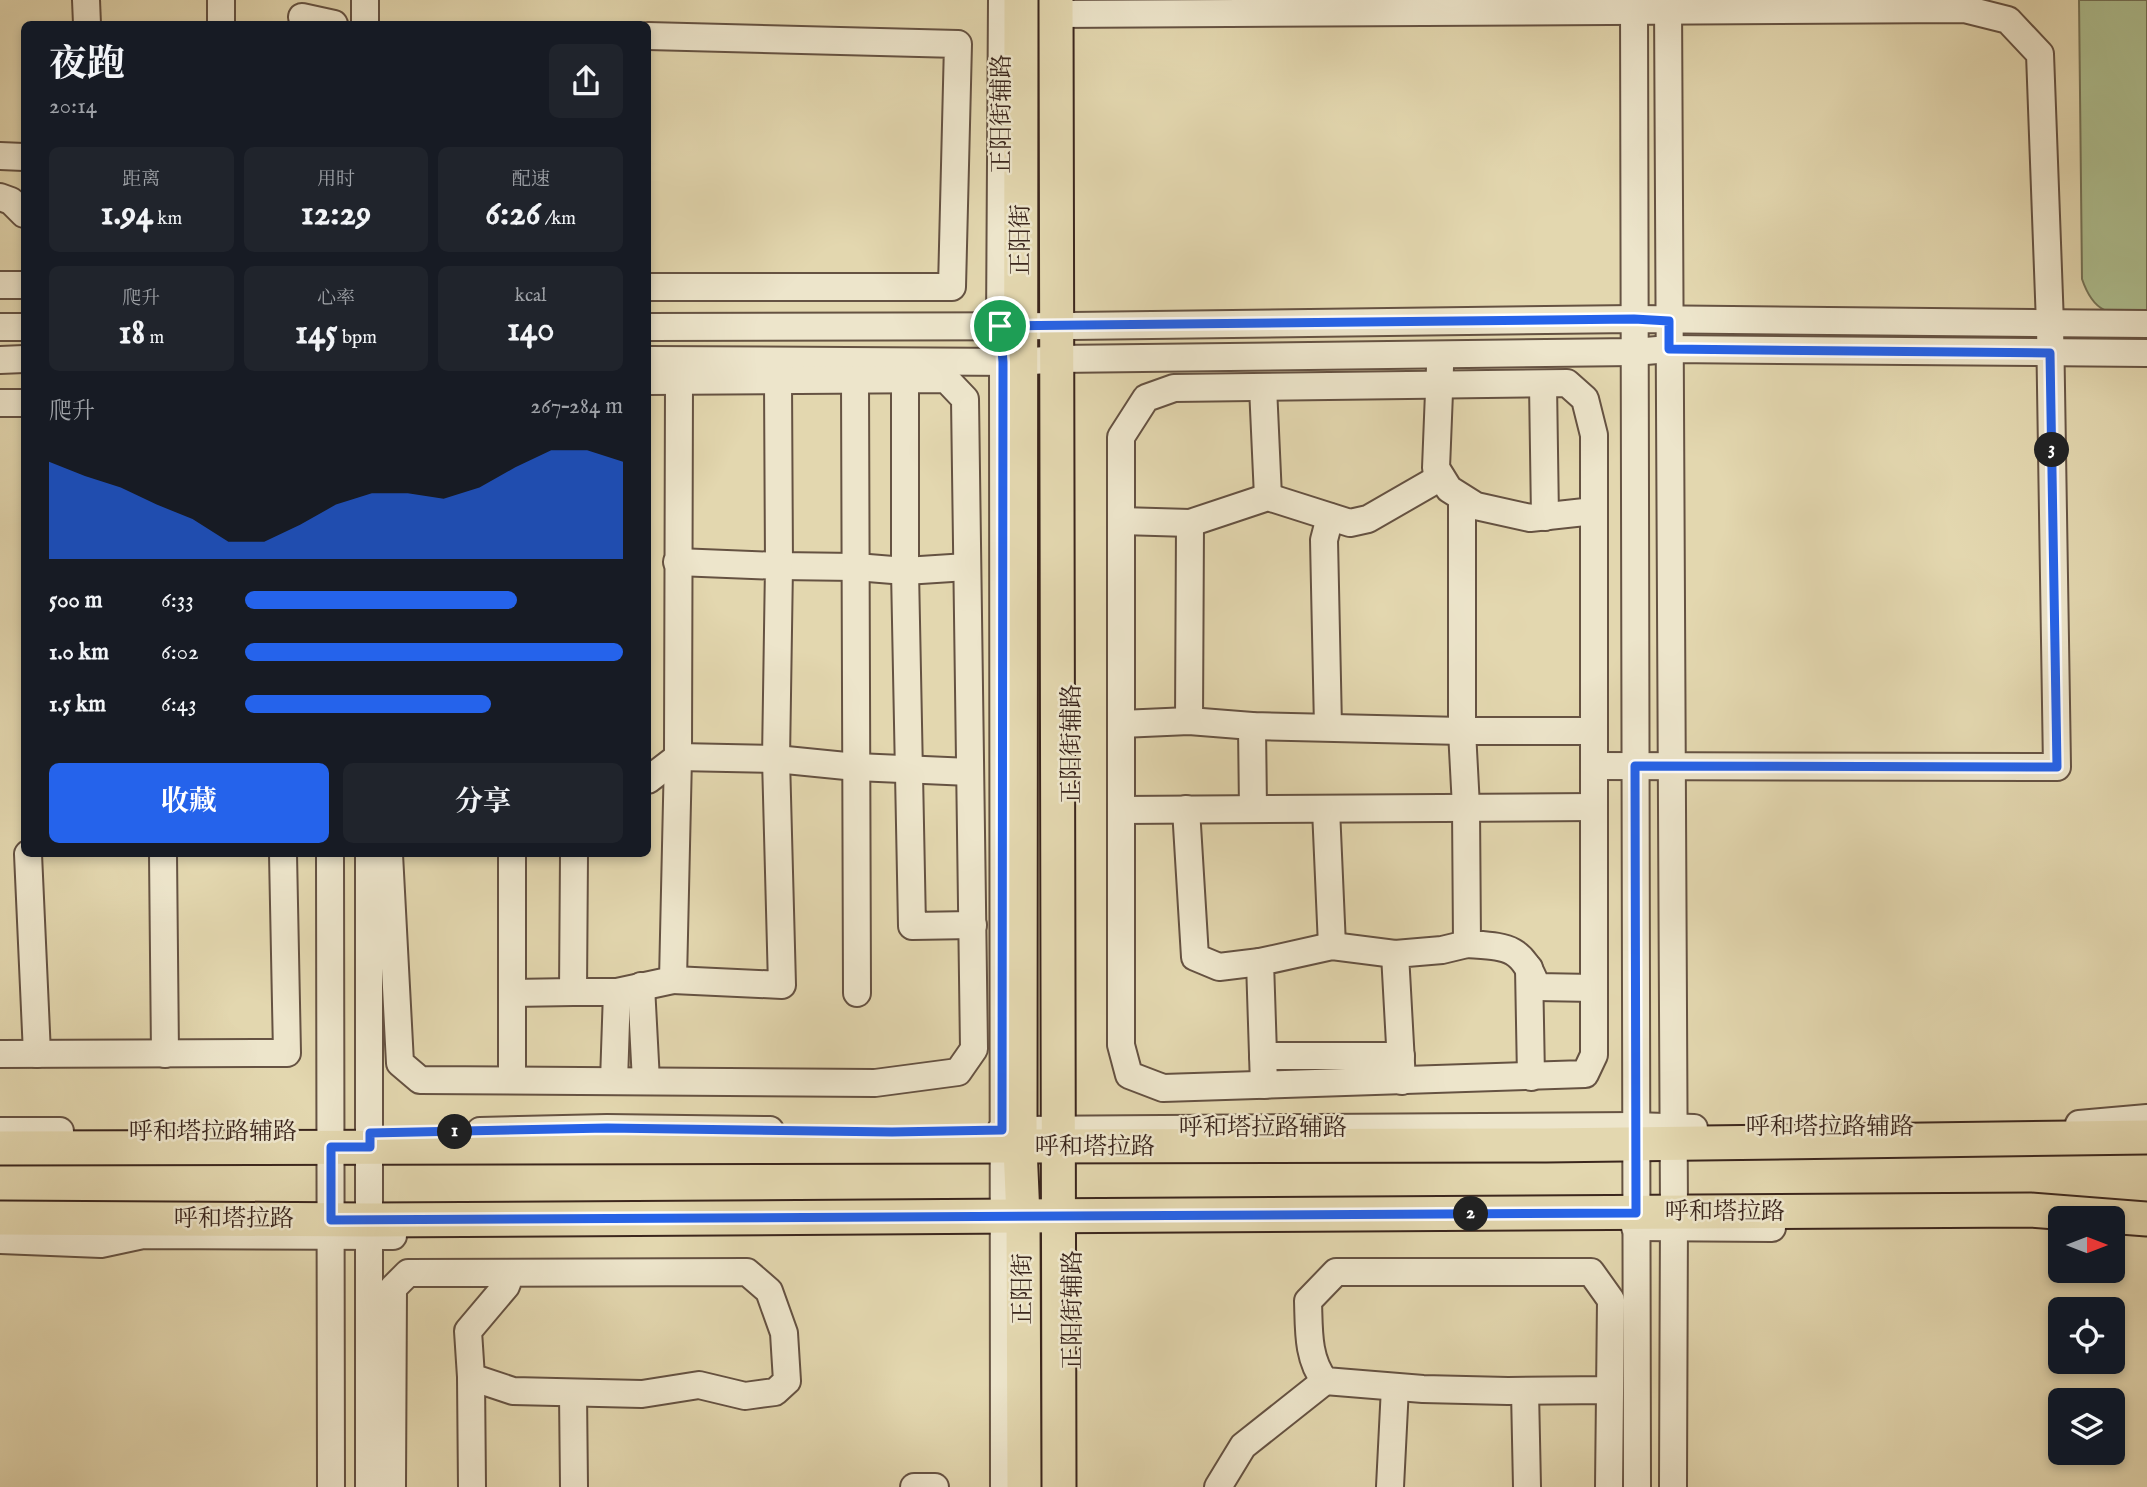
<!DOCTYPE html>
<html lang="zh">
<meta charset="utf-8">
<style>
:root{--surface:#171b24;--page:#20242c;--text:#f1f3f6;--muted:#9ea1a6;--accent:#2563eb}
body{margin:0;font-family:"IM FELL English","Noto Serif SC",serif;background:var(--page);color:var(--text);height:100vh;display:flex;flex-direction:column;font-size:26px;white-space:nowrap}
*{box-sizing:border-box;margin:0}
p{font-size:23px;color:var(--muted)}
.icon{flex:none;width:38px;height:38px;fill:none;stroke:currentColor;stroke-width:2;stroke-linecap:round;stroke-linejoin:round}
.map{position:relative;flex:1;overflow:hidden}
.side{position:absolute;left:21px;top:21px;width:630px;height:836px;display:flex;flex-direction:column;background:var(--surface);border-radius:10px;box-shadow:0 4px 10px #0003}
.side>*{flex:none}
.needle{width:46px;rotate:90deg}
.controls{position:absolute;left:2048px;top:1206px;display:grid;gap:14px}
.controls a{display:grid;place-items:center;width:77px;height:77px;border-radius:10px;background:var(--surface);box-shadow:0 4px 10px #0003;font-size:35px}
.pin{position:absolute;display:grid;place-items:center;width:60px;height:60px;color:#fff;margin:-30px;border:4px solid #fff;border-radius:50%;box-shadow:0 2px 7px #0007}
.km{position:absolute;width:35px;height:35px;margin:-18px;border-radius:50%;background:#222;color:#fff;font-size:19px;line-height:35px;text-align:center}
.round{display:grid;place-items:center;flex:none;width:74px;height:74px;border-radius:10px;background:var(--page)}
.overview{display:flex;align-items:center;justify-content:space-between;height:119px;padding:0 28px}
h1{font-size:38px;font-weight:700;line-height:52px}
.metrics{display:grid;grid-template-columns:repeat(3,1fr);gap:10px;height:119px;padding:7px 28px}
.metrics div{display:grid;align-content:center;border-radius:10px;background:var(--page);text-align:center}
.metrics b{font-size:35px;font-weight:700}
.metrics small{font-size:19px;font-weight:400}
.metrics p{font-size:19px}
.chart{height:196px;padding:14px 28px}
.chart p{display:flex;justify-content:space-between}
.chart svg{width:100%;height:126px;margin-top:7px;fill:var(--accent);opacity:.7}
.primary-button{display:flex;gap:14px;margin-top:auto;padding:14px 28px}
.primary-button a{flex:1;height:80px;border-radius:10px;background:var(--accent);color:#fff;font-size:28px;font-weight:700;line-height:80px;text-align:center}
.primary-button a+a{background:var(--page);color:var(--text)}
ul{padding:0 28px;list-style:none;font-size:23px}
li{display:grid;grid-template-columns:112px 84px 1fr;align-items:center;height:52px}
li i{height:18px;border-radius:9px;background:var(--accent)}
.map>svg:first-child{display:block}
.green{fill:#aebf90;stroke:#747256;stroke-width:2}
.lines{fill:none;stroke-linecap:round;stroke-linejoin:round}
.minor-casing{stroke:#655242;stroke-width:30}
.major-casing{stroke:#3b261d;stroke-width:37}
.minor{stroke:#ede5cb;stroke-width:26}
.major{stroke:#e3d7af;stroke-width:33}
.route-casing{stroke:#fff;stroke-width:14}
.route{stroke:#2563eb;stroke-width:9}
.labels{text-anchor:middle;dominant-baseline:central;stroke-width:5;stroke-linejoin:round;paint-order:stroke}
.street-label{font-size:24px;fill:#3b261d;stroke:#ede5cb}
</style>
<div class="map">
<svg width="2147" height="1487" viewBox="0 0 2147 1487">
<rect width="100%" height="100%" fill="#e3d7af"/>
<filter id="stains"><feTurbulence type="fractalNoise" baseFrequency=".00286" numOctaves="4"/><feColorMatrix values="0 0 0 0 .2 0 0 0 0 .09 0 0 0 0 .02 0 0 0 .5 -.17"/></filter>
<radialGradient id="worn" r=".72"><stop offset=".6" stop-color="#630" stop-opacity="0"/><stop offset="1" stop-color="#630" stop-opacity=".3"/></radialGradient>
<!-- green -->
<path class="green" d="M2079,0H2147V314C2112,314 2095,317 2082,279Z"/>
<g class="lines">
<defs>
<g id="minor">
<polyline points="86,0 87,24"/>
<polyline points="221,0 221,24"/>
<polyline points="365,0 365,24"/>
<polyline points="1002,0 1000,326 1003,362 1004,1487"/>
<polyline points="1634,0 1637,1487"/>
<polyline points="1668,0 1674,1212 1673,1487"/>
<polyline points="1056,14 1964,9 2008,20 2040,54 2050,324 2057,767 1594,766"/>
<polyline points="302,17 334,24"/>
<polyline points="648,36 958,44 952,287 648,287"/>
<polyline points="0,156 24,157"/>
<polyline points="0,197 11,201 24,214"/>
<polyline points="0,285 24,285"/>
<polyline points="0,327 24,327"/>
<polyline points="648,327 1072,326 1634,319 2147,324"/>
<polyline points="0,360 24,359"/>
<polyline points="648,360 1021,362 1057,359 1634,352 1669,349 2147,353"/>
<polyline points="1440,367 1436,468 1449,489 1476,506 1530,518 1594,511"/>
<polyline points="778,380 779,566 856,567 905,571 967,567"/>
<polyline points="855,380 857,993"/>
<polyline points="905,380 905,571 912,926 973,925"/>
<polygon points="1567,383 1585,399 1594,435 1594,1055 1585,1074 1163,1088 1129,1075 1121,1045 1121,437 1146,398 1174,388"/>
<polyline points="1543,384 1545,517"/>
<polyline points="1263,387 1268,497"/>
<polyline points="0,403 24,403"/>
<path d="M1462,498V731L1466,807L1467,944C1507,947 1521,945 1537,987L1594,988"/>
<polyline points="1121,521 1190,523 1268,497 1350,523 1368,519 1441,477"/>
<polyline points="1189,721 1190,523"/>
<polyline points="1121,724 1189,721 1252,726 1462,731 1594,731"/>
<polyline points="1252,726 1253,809"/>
<polyline points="1328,727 1324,540 1330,517"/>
<polyline points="648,780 678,757 776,759 856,767 970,772"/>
<polyline points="1186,809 1195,957 1219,967 1260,962"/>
<polyline points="1326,809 1332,946"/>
<polyline points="1121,810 1594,807"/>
<polyline points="28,854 37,1054"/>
<polyline points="163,854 165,1054"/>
<polyline points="330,854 331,1487"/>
<polyline points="369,854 369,1487"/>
<polyline points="389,854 400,1063 420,1080 875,1083 958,1072 974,1049 965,399 946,379 648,381"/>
<polyline points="512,854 512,1080"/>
<polyline points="1529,968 1531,1077"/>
<polyline points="673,980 782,985 776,759 779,566 677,562"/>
<polyline points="641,986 646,1081"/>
<polyline points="573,992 617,992 673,980 678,757 679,381"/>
<polyline points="512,993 573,992 574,854"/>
<polyline points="0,1054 287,1053 283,854"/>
<polyline points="1263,1056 1401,1056"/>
<polyline points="614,1081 617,992"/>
<polyline points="1402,1081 1395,954 1442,950 1467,944"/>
<polyline points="1264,1085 1260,962 1332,946 1395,954"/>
<polyline points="2079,1124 2147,1118"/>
<polyline points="1001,1130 1635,1126 1694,1128"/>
<polyline points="0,1131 60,1131"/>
<polyline points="480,1131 607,1128 770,1130"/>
<polyline points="1635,1227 1772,1228"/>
<polyline points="0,1240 101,1244 143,1235 393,1236"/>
<polyline points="471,1377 472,1487"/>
<polyline points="1525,1391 1527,1487"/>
<polyline points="573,1393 574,1487"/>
<polyline points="392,1487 393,1288 408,1273 747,1272 769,1291 784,1333 787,1381 775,1392 745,1396 699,1385 642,1394 513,1391 471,1377 468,1331 506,1286 511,1273"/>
<polyline points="914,1487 935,1487"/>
<polyline points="1218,1487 1243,1446 1325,1381"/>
<polyline points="1390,1487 1395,1387"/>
<path d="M1609,1487L1611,1300L1591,1272H1336L1308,1301C1309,1328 1307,1359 1325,1381L1423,1389L1508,1391L1610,1390"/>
</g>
<g id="major">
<polyline points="1021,0 1020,1147 1023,1217 1024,1487"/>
<polyline points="1056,0 1059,1487"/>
<polyline points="0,1148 1546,1145 2147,1137"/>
<polyline points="0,1218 371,1220 2030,1210 2147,1219"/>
</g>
</defs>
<!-- minor casing -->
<use href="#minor" class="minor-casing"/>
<!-- major casing -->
<use href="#major" class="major-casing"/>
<!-- minor -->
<use href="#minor" class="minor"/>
<!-- major -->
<use href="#major" class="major"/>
</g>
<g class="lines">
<defs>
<polygon id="route" points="1634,319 1669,321 1669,349 2050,353 2057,767 1635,766 1636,1213 331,1220 331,1147 370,1147 370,1133 607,1128 892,1132 1002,1130 1003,362 1000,326"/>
</defs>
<!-- route casing -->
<use href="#route" class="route-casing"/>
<!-- route -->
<use href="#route" class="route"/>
</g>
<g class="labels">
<!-- street labels -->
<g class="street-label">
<text transform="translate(1002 114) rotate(-90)">正阳街辅路</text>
<text transform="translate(1021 240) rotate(-90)">正阳街</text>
<text transform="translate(1072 744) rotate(-90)">正阳街辅路</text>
<text x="1830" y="1127">呼和塔拉路辅路</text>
<text x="1263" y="1128">呼和塔拉路辅路</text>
<text x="213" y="1132">呼和塔拉路辅路</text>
<text x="1095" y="1147">呼和塔拉路</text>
<text x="1725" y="1212">呼和塔拉路</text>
<text x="234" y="1219">呼和塔拉路</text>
<text transform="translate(1023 1289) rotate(-90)">正阳街</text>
<text transform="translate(1073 1310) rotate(-90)">正阳街辅路</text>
</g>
</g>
<rect width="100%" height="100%" filter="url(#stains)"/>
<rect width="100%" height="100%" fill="url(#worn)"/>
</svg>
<div class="controls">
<a><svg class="needle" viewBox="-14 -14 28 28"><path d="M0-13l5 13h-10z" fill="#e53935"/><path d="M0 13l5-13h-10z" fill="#9ea1a6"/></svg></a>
<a><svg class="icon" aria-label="locate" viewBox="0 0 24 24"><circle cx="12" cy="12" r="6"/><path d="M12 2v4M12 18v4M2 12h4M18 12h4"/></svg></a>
<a><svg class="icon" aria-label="layers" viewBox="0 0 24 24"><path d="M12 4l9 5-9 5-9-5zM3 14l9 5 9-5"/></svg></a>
</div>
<div class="pin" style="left:1000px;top:326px;background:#1e9e55"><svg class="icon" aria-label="arrive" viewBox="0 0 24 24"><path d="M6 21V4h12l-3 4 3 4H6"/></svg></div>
<b class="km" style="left:455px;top:1132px">1</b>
<b class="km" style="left:1471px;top:1214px">2</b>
<b class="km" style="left:2052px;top:450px">3</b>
<section class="side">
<div class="overview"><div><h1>夜跑</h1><p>20:14</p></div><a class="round"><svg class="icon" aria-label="share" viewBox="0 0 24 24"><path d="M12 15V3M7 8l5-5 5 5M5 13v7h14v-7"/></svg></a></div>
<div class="metrics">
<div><p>距离</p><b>1.94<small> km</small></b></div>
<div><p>用时</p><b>12:29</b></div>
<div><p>配速</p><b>6:26<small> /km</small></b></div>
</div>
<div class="metrics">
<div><p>爬升</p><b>18<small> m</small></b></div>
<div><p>心率</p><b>145<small> bpm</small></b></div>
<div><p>kcal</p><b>140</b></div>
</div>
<div class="chart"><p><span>爬升</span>267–284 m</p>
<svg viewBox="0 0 160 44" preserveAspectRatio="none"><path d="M0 44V10L10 15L20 19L30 25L40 30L50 38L60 38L70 32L80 25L90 21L100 21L110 23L120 19L130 12L140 6L150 6L160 10V44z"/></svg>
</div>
<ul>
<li><b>500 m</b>6:33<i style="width:72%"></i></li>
<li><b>1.0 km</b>6:02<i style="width:100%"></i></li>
<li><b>1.5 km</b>6:43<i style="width:65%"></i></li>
</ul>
<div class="primary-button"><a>收藏</a><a>分享</a></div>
</section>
</div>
